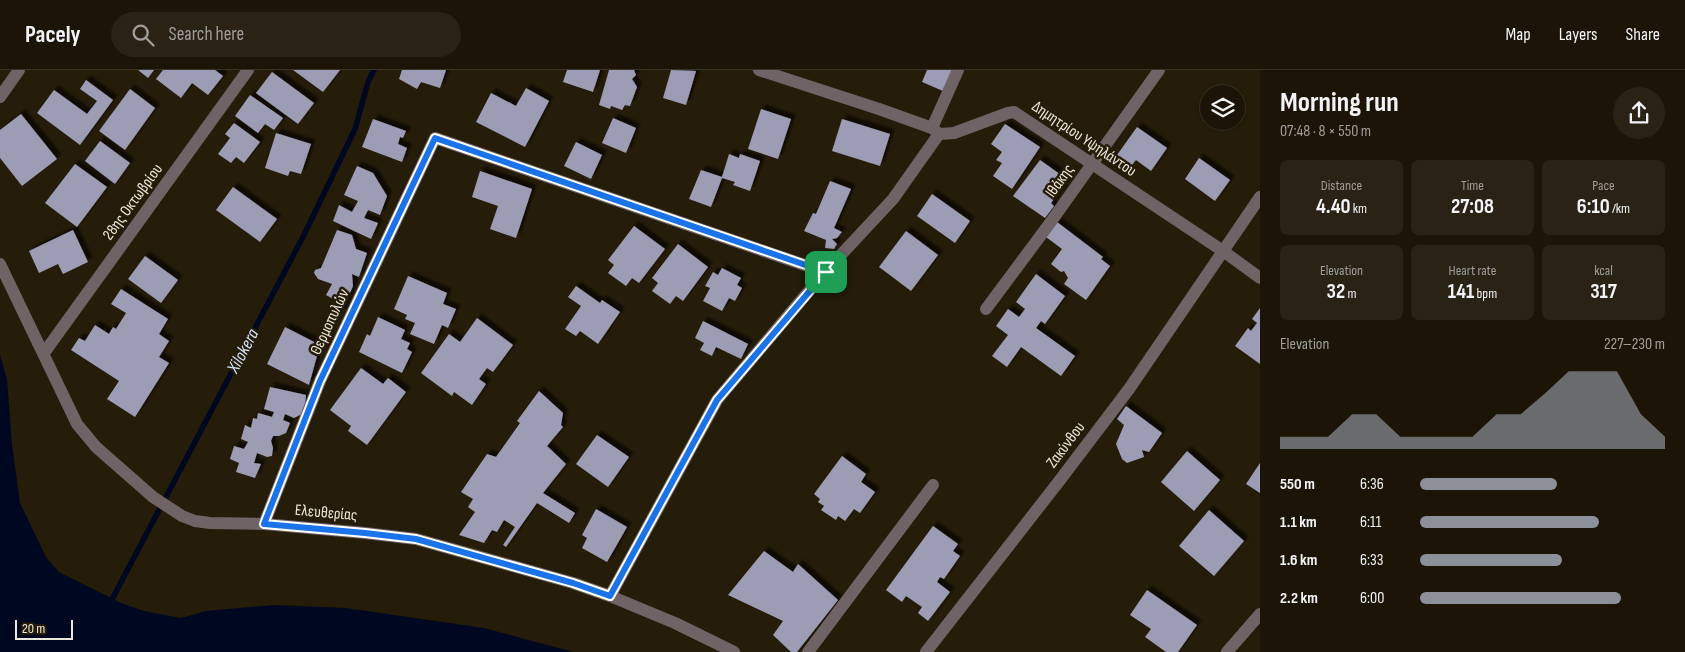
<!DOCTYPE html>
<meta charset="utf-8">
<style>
:root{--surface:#1c1507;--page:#292215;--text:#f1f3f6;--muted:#a09f9b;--line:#3a3428;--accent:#8c9099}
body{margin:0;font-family:"Sofia Sans Condensed",sans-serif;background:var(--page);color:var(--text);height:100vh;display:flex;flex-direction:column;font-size:19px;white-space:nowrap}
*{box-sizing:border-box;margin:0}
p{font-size:16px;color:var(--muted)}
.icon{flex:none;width:28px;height:28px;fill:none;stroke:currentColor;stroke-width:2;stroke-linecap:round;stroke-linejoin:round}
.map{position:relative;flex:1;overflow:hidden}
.drawer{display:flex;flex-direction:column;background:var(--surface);width:425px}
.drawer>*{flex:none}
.controls{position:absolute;left:1200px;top:15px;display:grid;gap:10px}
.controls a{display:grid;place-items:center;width:45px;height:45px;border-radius:50%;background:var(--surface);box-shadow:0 1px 4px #0004,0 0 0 1px var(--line);font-size:25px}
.scale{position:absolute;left:15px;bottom:12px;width:58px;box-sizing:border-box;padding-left:5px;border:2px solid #ede7db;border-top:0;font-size:14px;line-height:18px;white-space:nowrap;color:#ede7db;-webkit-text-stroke:4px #251c09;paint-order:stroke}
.pin{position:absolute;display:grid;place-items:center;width:42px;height:42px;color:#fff;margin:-21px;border-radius:10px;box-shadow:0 2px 8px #0006}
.round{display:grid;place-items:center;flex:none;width:52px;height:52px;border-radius:26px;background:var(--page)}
.headline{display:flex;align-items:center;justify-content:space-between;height:85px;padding:0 20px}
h1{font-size:28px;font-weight:700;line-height:38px}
.metrics{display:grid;grid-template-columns:repeat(3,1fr);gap:8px;height:85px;padding:5px 20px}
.metrics div{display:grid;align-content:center;border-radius:8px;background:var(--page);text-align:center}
.metrics b{font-size:21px;font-weight:700}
.metrics small{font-size:14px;font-weight:400}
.metrics p{font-size:14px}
.chart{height:140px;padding:10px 20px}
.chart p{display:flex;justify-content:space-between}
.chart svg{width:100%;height:90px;margin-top:5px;fill:var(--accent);opacity:.7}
ul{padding:0 20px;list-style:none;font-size:16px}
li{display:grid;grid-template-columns:80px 60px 1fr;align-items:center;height:38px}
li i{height:12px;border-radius:6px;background:var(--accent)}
header{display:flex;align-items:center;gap:30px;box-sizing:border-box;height:70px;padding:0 25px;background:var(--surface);border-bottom:1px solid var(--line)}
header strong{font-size:24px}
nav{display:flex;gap:28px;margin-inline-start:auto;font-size:18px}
.search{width:350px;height:45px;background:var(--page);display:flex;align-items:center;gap:12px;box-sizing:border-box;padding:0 18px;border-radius:28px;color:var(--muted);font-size:19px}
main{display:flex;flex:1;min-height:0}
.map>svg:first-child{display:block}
.water{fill:#000821}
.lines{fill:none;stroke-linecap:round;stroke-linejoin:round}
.stream{stroke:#000821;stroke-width:5.5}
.building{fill:#9c9cb4;filter:url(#shadow)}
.minor{stroke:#6f6365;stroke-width:12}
.tertiary{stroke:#6f6365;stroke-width:12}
.route-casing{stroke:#fff;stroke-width:10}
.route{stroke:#1a73e8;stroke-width:6}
.labels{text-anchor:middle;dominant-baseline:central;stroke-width:5;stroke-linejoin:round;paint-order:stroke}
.street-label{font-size:16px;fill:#ede7db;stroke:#251c09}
.water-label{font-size:18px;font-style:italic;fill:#ccdef4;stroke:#251c09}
</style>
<header>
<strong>Pacely</strong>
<div class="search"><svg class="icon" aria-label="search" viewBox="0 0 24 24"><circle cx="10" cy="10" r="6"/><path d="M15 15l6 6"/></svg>Search here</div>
<nav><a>Map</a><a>Layers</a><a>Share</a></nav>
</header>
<main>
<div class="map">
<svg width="1260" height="582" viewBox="0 0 1260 582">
<defs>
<filter id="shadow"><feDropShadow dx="4.5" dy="-4.5" stdDeviation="1" flood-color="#0009"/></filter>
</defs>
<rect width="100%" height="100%" fill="#251c09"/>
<!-- water -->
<polygon class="water" points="0,285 7,309 12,374 20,433 46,487 59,502 121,533 144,541 181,548 206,541 274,535 346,538 484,558 573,582 0,582"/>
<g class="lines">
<!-- stream -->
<polyline class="stream" points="109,535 304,165 355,59 368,12 374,0"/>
</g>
<!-- building -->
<g class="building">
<polygon points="138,0 154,0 148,8"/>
<polygon points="163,0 215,0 223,6 208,25 192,13 181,28 156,9"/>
<polygon points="293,0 340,0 323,22"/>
<polygon points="402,0 446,0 440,18 421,12 417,19 399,9"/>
<polygon points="567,0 600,0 593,22 563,12"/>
<polygon points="609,0 634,0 636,5 632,9 637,17 630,36 625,35 622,40 611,36 610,39 599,35"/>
<polygon points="671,0 696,1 686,35 663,28"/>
<polygon points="927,0 952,0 943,21 922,12"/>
<polygon points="272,2 314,33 298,54 256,23"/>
<polygon points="86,10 113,30 80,75 37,43 54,20 87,44 97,31 80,19"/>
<polygon points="526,18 549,31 525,77 476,52 491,23 516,36"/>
<polygon points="130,19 155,38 125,80 99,61"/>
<polygon points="250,25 283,48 274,60 265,54 258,63 235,46"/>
<polygon points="761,39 791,49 778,89 748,79"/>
<polygon points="21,44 57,89 22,116 0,88 0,60"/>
<polygon points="613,48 636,58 626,83 602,73"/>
<polygon points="373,49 406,61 403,68 400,67 398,74 407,78 402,92 362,77"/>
<polygon points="842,49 890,64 880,96 832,81"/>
<polygon points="234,53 260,72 244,93 236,87 231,93 218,84 230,68 225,64"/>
<polygon points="1005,54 1040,77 1012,119 993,106 1002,93 996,90 1002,82 991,74"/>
<polygon points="1137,57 1167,78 1151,101 1136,90 1132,95 1117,85"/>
<polygon points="276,63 311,74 301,104 290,101 288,106 265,98"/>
<polygon points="100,71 130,93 115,114 85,91"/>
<polygon points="576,72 602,85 591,109 564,96"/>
<polygon points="729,84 739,88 740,84 760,91 750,121 733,115 735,112 722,108 711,137 689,129 701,100 722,107"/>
<polygon points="1199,88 1230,110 1215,131 1185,109"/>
<polygon points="1040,90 1068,110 1051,133 1054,136 1045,148 1013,126"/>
<polygon points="75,94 107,117 77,157 45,133"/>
<polygon points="357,96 373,103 387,126 380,145 368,140 364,148 378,153 371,169 333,151 339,135 352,142 358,131 344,125"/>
<polygon points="480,101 532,119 516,168 490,159 498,136 472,127"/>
<polygon points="830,111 851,119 834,158 842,162 837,168 832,169 837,174 834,179 825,178 826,170 804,161 813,143 816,144"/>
<polygon points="233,117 277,149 260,172 216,140"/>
<polygon points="932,124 970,151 955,173 917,146"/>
<polygon points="1057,152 1103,187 1101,189 1110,196 1086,230 1064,214 1068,208 1064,201 1061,202 1051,194 1062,179 1046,167"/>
<polygon points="634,156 665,179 639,213 632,208 626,216 608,203 614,195 608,190"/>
<polygon points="73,160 88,192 63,204 58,194 39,203 29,181"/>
<polygon points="337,160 352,165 356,179 367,183 359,207 352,204 353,216 341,243 331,240 335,230 326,225 332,214 318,209 314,203 315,200 321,198"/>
<polygon points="906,161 938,185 911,221 879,197"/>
<polygon points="678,174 708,197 683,231 676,226 670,234 652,221 658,213 652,208"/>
<polygon points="145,186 178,210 161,233 128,209"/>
<polygon points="722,198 741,208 737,215 742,218 735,231 729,228 722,241 703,231 710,218 705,216 713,202 718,205"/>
<polygon points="1036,204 1065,226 1045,254 1041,251 1036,258 1075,286 1061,306 1021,277 1007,297 992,286 1008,265 996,256 1008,239 1019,247 1025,239 1016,232"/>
<polygon points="408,206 447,223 443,234 456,239 448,258 442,255 434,274 410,264 415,253 405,249 407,245 394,239"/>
<polygon points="576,216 600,233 602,230 620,242 598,274 580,261 576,266 565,259 581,236 568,227"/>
<polygon points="121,219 168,249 159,264 169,271 159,287 169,293 135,347 107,329 119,311 71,280 79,268 85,271 95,255 109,264 113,257 116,259 126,243 111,234"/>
<polygon points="1260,238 1260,294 1235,276 1248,258 1251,261 1257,253 1252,249"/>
<polygon points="378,247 405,260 401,269 410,273 407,279 412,282 402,303 359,282 367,264 370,266"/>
<polygon points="477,248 513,275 493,302 487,298 479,309 486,314 472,335 454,322 452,326 421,303 449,264 460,272"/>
<polygon points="703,251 748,274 741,289 716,277 712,286 700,280 704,273 695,268"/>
<polygon points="285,257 320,275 309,315 267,294"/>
<polygon points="361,298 383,314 388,308 406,322 367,375 348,361 351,356 330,340"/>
<polygon points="270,317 306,325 305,337 302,344 294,348 285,344 283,350 290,353 286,363 279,366 273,366 271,371 273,378 272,386 267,387 257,383 254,393 261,394 255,408 236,402 239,393 230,389 234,376 244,379 248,372 241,369 245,355 251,358 253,348 257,349 258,343 272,347 274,342 264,339"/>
<polygon points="539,321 563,343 561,355 563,357 547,376 566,394 543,423 575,443 569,453 537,433 506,477 503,475 515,457 504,450 497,462 492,460 484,473 459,465 475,442 468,437 473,429 461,422 487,384 496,387 520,353 517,351"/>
<polygon points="1126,336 1162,363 1149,382 1142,380 1144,387 1127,393 1122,389 1116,374 1124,355 1117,349"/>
<polygon points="597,365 629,387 608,417 576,394"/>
<polygon points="1187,381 1220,410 1194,441 1161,412"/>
<polygon points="842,386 866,404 861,412 875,422 860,443 854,439 845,451 838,446 836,450 821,440 824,436 818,432 820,429 814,424"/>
<polygon points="1260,393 1260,423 1246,414"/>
<polygon points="596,439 627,457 607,492 582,478 587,468 582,465"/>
<polygon points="1209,440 1244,471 1214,506 1179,476"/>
<polygon points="933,456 958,474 953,481 960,486 944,509 940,507 937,512 950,522 928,551 918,543 922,537 906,526 902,532 886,520"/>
<polygon points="764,481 793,502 798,494 838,530 797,582 791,582 773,565 783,551 728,525"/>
<polygon points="1147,520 1197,555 1178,582 1166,582 1145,567 1151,559 1130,545"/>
</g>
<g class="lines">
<!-- minor -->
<g class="minor">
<polyline points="759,0 879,39 932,58 939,64 954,63 1008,43 1014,42 1223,181 1260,208"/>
<polyline points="0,27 19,0"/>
<polyline points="932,58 958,0"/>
<polyline points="986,239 1050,153 1159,0"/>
<polyline points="44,283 248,0"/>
<polyline points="264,454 320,311 435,68 825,202"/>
<polyline points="610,526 717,330 825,202 893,129 939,64"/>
<polyline points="808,582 933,415"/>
<polyline points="926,582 1060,410 1129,319 1260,127"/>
<polyline points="1227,582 1260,544"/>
</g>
<!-- tertiary -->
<polyline class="tertiary" points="0,194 77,354 96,377 153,427 182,446 195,451 210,453 264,454 365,463 416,469 573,513 610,526 675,553 734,582"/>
</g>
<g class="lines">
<defs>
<polygon id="route" points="435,68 826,202 717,330 610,526 573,513 416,469 365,463 264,454 320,311"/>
</defs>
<!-- route casing -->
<use href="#route" class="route-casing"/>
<!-- route -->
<use href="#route" class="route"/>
</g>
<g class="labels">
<!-- street labels -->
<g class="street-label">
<text transform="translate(1084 69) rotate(34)">Δημητρίου Υψηλάντου</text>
<text transform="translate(1060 111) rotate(-54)">Ιθάκης</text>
<text transform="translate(133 132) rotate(-54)">28ης Οκτωβρίου</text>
<text transform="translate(330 252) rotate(-65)">Θερμοπυλών</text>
<text transform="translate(1066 375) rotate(-53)">Ζακύνθου</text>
<text transform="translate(326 443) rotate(5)">Ελευθερίας</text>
</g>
<!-- water labels -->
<g class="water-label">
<text transform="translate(243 281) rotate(-62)">Xilokera</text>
</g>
</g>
</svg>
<div class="controls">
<a><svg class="icon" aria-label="layers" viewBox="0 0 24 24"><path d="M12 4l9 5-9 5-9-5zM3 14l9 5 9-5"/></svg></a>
</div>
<div class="scale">20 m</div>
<div class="pin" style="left:826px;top:202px;background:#1e9e55"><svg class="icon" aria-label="arrive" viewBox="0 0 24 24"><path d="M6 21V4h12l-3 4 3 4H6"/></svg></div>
</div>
<section class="drawer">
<div class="headline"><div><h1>Morning run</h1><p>07:48 · 8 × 550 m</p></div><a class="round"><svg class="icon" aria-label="share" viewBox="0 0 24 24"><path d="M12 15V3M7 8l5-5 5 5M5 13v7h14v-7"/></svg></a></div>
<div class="metrics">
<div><p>Distance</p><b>4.40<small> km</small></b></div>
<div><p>Time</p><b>27:08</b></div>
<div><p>Pace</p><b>6:10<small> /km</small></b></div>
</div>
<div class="metrics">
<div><p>Elevation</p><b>32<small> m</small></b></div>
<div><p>Heart rate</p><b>141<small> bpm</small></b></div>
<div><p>kcal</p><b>317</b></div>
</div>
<div class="chart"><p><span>Elevation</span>227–230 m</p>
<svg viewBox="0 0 160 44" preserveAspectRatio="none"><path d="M0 44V38L10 38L20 38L30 27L40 27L50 38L60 38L70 38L80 38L90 27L100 27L110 17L120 6L130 6L140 6L150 27L160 38V44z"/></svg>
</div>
<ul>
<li><b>550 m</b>6:36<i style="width:56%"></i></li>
<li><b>1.1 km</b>6:11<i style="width:73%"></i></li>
<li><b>1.6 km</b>6:33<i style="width:58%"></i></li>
<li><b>2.2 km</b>6:00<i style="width:82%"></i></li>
</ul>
</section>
</main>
